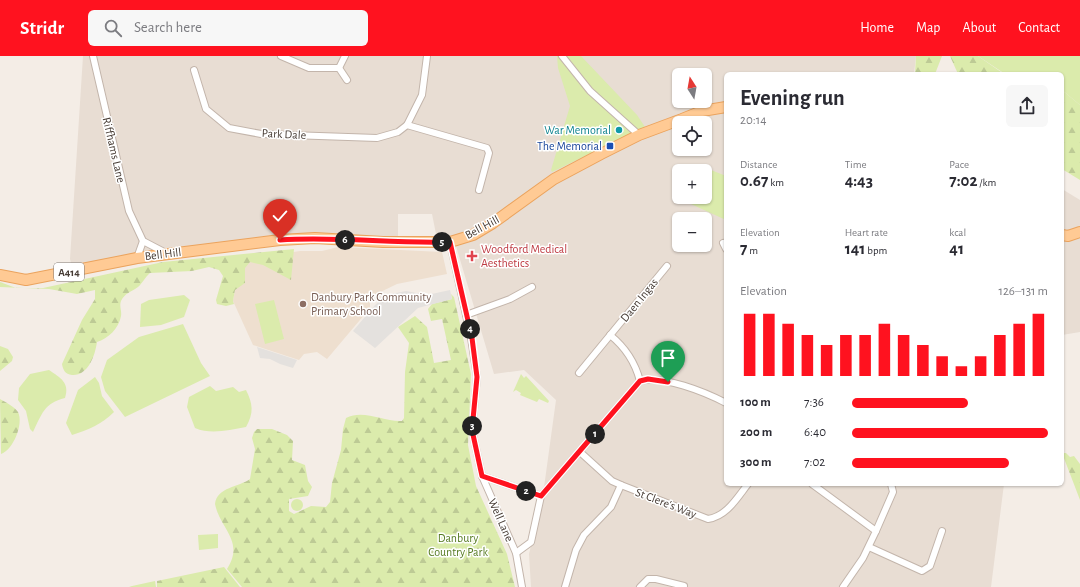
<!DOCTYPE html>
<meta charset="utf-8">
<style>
:root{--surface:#fff;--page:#f7f7f7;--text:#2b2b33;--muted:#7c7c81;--accent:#ff121f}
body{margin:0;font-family:"Alegreya Sans",sans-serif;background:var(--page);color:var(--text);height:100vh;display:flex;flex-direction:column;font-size:15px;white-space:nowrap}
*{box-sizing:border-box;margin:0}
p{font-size:13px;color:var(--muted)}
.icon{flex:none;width:22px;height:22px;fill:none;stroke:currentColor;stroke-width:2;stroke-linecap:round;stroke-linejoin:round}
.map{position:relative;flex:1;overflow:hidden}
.sheet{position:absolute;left:724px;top:16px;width:340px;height:414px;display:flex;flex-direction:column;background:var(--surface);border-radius:6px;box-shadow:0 1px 3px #0004}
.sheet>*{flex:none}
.needle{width:26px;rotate:349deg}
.controls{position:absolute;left:672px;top:12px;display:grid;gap:8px}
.controls a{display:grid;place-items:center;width:40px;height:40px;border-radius:6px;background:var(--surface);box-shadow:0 1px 3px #0004;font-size:20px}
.pin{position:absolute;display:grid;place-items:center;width:34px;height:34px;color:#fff;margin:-41px -17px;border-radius:50% 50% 50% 0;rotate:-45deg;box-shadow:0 0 4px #0007}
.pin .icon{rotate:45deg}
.km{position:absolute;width:20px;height:20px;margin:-10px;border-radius:50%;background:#222;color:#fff;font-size:11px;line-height:20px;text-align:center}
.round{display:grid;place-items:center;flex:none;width:42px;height:42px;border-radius:6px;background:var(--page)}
.head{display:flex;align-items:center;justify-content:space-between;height:68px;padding:0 16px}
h1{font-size:22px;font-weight:600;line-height:30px}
.stats{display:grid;grid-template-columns:repeat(3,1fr);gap:6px;height:68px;padding:4px 16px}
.stats div{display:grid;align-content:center}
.stats b{font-size:17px;font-weight:600}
.stats small{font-size:11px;font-weight:400}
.stats p{font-size:11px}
.chart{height:112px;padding:8px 16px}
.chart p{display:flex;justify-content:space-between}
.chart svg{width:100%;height:72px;margin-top:4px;stroke:var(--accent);stroke-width:6}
ul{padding:0 16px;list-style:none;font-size:13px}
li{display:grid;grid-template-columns:64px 48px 1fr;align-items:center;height:30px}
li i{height:10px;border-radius:5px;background:var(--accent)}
header{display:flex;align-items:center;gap:24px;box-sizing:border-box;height:56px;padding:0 20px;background:var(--accent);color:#fff}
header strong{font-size:19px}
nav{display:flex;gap:22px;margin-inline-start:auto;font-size:14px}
.search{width:280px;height:36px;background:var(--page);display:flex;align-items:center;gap:10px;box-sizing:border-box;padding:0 14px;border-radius:6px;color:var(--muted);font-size:15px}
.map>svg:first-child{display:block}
.residential{fill:#e8ddd3;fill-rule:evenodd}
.education{fill:#eedfcf}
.green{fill:#dbebac}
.forest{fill:url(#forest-firs)}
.parking{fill:#e4e1de}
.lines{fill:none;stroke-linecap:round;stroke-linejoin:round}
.street-casing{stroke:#c3b5ab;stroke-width:8}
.primary-casing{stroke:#eba35d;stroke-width:12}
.street{stroke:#fff;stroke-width:6}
.primary{stroke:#ffca94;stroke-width:10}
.route-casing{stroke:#fff;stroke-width:8}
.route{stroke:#ff121f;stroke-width:5}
.culture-dot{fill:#0f9aa8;stroke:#fff;stroke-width:1.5}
.transit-dot{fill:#1a4fb4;stroke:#fff;stroke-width:1.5}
.health-dot{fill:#e0444e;stroke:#fff;stroke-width:1.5}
.education-dot{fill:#8d6e63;stroke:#fff;stroke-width:1.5}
.labels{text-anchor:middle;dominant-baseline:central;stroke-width:3;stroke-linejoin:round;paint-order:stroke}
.shield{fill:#fff;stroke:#7e7672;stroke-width:1}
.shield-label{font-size:11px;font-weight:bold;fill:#473c35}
.culture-label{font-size:12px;fill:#0d838f;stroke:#fff;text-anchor:end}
.street-label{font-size:12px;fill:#473c35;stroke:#fff}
.transit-label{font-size:12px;fill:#164399;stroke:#fff;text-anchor:end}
.health-label{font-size:12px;fill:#be3a42;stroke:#fff;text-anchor:start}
.education-label{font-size:12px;fill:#785e54;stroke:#fff;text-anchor:start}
.park-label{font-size:12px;fill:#587c24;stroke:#fff}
</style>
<header>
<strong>Stridr</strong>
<div class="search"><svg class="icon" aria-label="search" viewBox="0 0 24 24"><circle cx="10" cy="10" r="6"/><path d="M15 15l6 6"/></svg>Search here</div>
<nav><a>Home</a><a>Map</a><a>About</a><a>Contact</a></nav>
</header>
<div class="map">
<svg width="1080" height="531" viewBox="0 0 1080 531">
<defs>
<pattern id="forest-firs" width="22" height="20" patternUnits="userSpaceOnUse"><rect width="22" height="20" fill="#dbebac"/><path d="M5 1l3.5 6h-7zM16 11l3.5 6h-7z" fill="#bdca95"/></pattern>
</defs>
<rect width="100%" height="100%" fill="#f4ede6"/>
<!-- residential -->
<g class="residential">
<path d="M83,0H916L914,18H726V428H953L956,430L965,428H1004L991,531H531L529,498L542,446L556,344L524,314L494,318L453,180L437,183L432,158H398V190H357L315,185L164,203L74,220L70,203ZM679,19H705V45H679ZM679,67H705V93H679ZM679,115H705V141H679ZM679,163H705V189H679Z"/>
<polygon points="1062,133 1080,144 1080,276 1062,279"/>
</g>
<!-- education -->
<polygon class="education" points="338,191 442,196 447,218 397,228 370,241 370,253 377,259 373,264 365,258 327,303 317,296 304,298 299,304 253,289 233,245 235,234 233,205 300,195 322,195"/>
<!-- green -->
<g class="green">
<polygon points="557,0 581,0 637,59 645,71 552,116 551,114 570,50 558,12"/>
<polygon points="978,0 1080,0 1080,49 1062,34 1062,18 1005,18"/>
<polygon points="711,114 726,120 726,164 691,148 695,141 705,141 705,124"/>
<polygon points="184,239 190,244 184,261 161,269 140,271 141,248 149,244"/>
<polygon points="274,244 284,283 265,288 255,248"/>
<polygon points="183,268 201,307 210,320 125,361 105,335 101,321 107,304 139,281"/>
<path d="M49,314C61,322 70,327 65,342C44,347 42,358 33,376L30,373L26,355L18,344L19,332L30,318Z"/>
<polygon points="521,318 524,322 526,320 549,345 548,347 539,343 537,346 520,339 521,337 516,334 513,336"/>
<path d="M95,321L99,327L102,340L114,356C102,368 88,374 72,379L66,367L78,334Z"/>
<path d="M210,330L216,335L233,331L239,336L246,334C253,348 254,357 246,371C229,374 211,379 195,372L187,351L189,341Z"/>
<circle cx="297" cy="449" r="6"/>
<polygon points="218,478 218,492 199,494 198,479"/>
</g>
<!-- forest -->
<g class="forest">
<polygon points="916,0 942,0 935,18 915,18"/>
<polygon points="950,0 978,0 1004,18 958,18"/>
<polygon points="1062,34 1080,49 1080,124 1062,113"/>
<path d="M294,193L291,224L263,209L250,206L245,212V227L235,234L233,245L234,248L226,250L217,248L216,244L223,220L219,214L209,211L192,215L150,217C145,221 142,228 138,231C131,236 125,237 121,245C119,250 122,255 121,260C119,272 108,283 97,286C95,300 88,320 72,319C65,318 63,314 62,308L82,264L95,243V234L77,238L49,233L0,231V226L16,232H43L163,206Z"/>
<path d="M451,238L454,241L471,318L468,389L476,430L507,498L515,531H242L227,513C245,485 220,473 215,448C217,431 239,431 250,423L255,393L252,382L254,376L257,373H272L287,379L293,385L292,404L305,409L308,425L312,431L308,440L289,443V455L294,458L311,450L326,451L330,446L332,427L341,394L343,373L346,362C364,353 383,366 402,365L404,362L405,316L409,287L398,271L415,260L427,271L434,307L451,304L442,263L431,265L428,253L432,248L452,243Z"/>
<polygon points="0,290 8,293 13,301 12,305 0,315"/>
<path d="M0,343C5,346 15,351 18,356C24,368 13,394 1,398Z"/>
<polygon points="1062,397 1066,397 1070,401 1074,400 1080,408 1080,444"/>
<polygon points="224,511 240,531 157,531 157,525"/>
<polygon points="155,525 156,531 129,531 132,530"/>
</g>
<!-- parking -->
<g class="parking">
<polygon points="450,234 452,243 418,252 375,292 353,275 376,248 387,239 406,235 427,239"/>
<polygon points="257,291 297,304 293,312 280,308 270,303 260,302"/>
</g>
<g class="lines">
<defs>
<g id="street">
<polyline points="93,0 129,155 143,185 166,197"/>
<polyline points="281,0 309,12 339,12 345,0"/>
<polyline points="562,0 590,35 639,79"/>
<polyline points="339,12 347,24"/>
<polyline points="194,14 206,53 229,72 261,78 377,82 398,76 407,69 422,39 427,0"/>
<polyline points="407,69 487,92 489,97 479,134"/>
<polyline points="450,186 471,282 477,321 472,374 482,420 516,497 522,531"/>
<polyline points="723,187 726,193"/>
<polyline points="137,202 143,185"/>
<polyline points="466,259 510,243 532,231"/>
<path d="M610,279C625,291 635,306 640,325"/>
<polyline points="579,317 667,210"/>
<path d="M580,396L612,425L621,429L708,463C727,460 737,442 748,428"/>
<polyline points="482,420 541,440"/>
<polyline points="812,428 876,475 863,502 843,531"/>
<polyline points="876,475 893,436 891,428"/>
<polyline points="869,491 922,515 930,510 942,475"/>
<path d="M516,497L531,486L541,440L640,325C663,319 705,336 726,347"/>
<polyline points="565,531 576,494 584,479 611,451 621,429"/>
<polyline points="640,531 648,523 656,523 684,530"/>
</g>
<g id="primary">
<polyline points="1062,179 1068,180 1080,176"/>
<polyline points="0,219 26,224 137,202 280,184 315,182 383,186 450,186 473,179 493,167 554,123 601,98 639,79 682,63 702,55 726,51"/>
</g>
</defs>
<!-- street casing -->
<use href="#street" class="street-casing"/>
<!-- primary casing -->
<use href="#primary" class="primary-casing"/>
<!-- street -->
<use href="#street" class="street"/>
<!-- primary -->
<use href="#primary" class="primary"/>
</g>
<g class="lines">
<defs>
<path id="route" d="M280,184C337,180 393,188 450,186L472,282L477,321L472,374L482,420L541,440L640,325L648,323L668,326"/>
</defs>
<!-- route casing -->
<use href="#route" class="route-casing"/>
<!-- route -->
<use href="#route" class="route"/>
</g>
<!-- markers -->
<circle class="culture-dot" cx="619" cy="74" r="4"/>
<rect class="transit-dot" x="606" y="86" width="8" height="8" rx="2"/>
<path class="health-dot" d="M470 194h4v4h4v4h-4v4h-4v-4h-4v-4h4z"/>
<circle class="education-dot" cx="303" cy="248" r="4"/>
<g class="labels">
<!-- shield labels -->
<rect class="shield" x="54" y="207" width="30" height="18" rx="3"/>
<g class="shield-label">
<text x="69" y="216">A414</text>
</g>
<!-- culture labels -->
<g class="culture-label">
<text x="611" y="74">War Memorial</text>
</g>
<!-- street labels -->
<g class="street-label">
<text transform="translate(284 78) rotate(3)">Park Dale</text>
<text transform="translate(114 94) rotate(77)">Riffhams Lane</text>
<text transform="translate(482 171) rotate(-28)">Bell Hill</text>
<text transform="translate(163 198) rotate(-7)">Bell Hill</text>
<text transform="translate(639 244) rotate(-51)">Daen Ingas</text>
<text transform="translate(666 447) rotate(21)">St Clere's Way</text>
<text transform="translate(501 464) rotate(66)">Well Lane</text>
</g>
<!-- transit labels -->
<g class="transit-label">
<text x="602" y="90">The Memorial</text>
</g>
<!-- health labels -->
<g class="health-label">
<text x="481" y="193">Woodford Medical<tspan x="481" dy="14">Aesthetics</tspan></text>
</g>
<!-- education labels -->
<g class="education-label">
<text x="311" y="241">Danbury Park Community<tspan x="311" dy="14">Primary School</tspan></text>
</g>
<!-- park labels -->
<g class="park-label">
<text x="458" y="482">Danbury<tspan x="458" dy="14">Country Park</tspan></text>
</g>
</g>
</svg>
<div class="controls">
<a><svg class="needle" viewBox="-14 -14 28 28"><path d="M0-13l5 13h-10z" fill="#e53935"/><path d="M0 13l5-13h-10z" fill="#7c7c81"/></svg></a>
<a><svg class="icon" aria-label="locate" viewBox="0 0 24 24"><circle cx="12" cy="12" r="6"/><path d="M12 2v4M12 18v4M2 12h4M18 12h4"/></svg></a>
<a>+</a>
<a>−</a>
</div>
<div class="pin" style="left:668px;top:326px;background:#1e9e55"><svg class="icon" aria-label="arrive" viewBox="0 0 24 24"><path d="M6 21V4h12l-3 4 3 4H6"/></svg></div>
<div class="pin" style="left:280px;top:184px;background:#d93025"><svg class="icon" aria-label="check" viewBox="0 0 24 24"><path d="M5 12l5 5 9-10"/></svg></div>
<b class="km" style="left:595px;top:378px">1</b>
<b class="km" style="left:526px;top:435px">2</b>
<b class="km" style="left:472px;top:370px">3</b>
<b class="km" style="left:470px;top:273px">4</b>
<b class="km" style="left:442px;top:186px">5</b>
<b class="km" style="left:345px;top:184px">6</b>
<section class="sheet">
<div class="head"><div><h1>Evening run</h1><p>20:14</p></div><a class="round"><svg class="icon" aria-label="share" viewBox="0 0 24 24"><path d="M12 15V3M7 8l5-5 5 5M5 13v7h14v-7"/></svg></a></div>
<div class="stats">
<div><p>Distance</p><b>0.67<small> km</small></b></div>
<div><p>Time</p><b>4:43</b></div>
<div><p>Pace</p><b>7:02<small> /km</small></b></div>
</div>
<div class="stats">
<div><p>Elevation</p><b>7<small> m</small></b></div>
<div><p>Heart rate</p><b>141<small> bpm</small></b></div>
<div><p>kcal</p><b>41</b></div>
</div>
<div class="chart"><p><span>Elevation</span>126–131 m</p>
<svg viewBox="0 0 160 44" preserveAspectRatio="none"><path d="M5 44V6M15 44V6M25 44V12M35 44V19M45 44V25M55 44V19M65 44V19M75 44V12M85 44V19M95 44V25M105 44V32M115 44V38M125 44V32M135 44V19M145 44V12M155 44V6"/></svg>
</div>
<ul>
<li><b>100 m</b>7:36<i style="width:59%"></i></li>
<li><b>200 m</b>6:40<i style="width:100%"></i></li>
<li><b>300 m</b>7:02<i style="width:80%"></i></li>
</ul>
</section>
</div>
